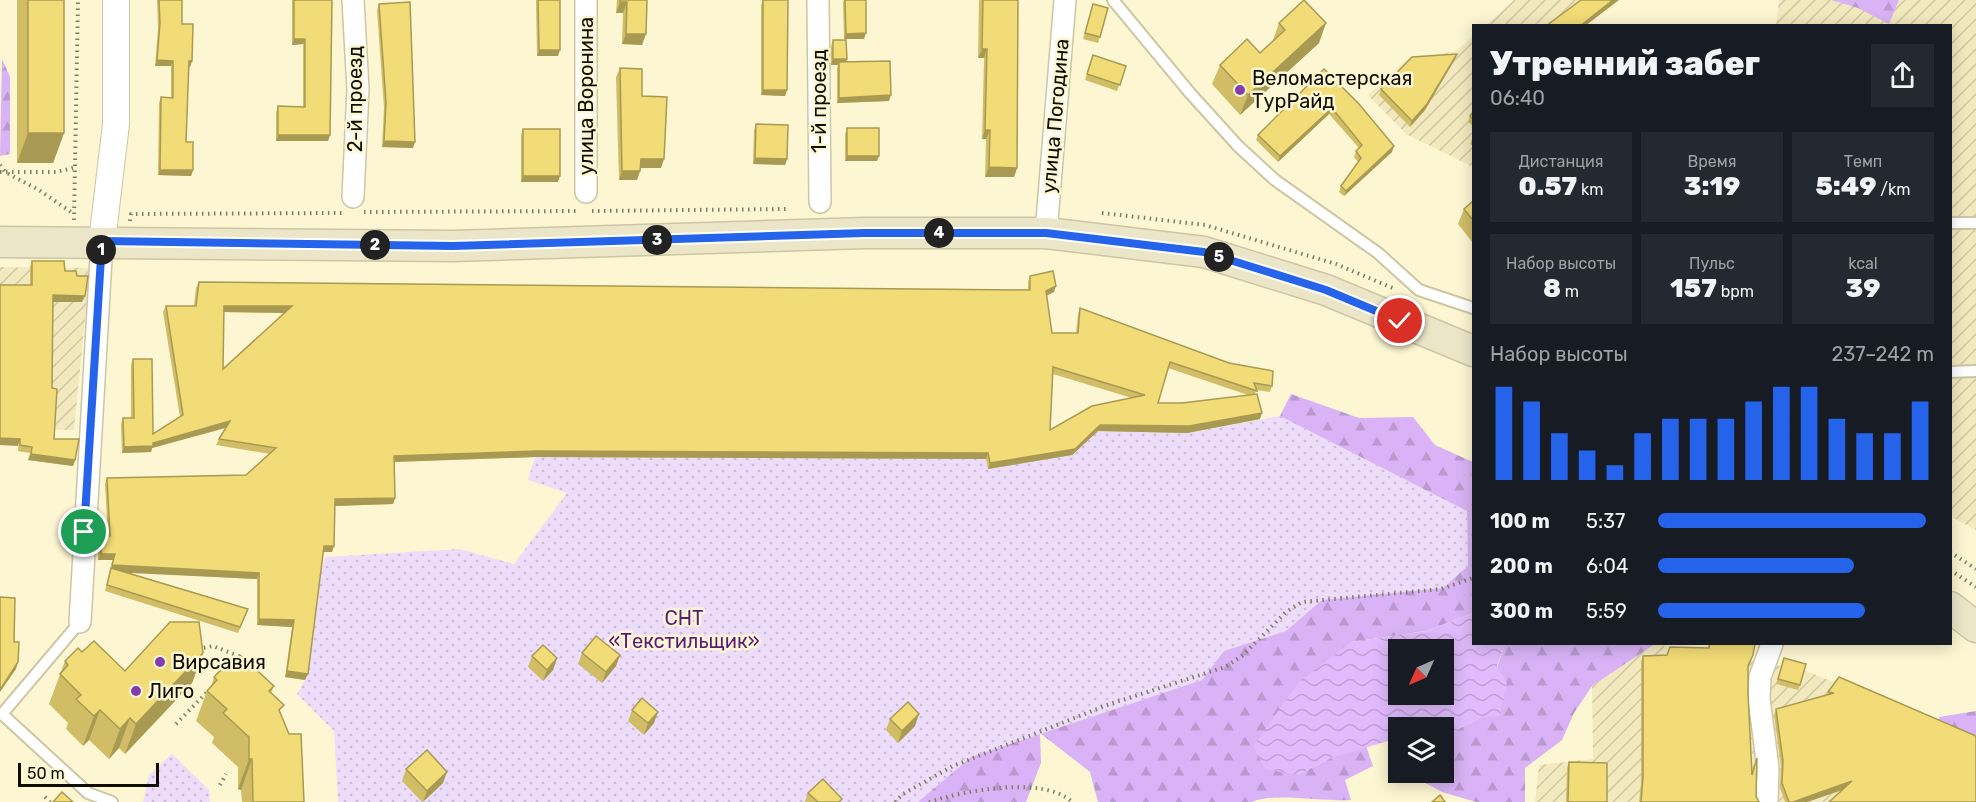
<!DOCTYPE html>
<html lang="ru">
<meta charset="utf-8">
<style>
:root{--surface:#171b24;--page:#242831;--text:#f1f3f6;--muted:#9ea1a6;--accent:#2563eb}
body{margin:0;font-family:Rubik,sans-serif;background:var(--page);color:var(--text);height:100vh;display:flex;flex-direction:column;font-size:22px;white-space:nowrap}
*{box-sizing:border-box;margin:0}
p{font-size:20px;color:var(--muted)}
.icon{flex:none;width:33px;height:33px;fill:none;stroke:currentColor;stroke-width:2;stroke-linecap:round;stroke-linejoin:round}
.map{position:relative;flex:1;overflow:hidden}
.details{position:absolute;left:1472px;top:24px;width:480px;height:621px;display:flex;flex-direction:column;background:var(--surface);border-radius:0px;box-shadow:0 3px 15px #0003}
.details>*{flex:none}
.needle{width:39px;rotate:225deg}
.tools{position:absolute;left:1388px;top:639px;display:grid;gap:12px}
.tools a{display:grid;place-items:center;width:66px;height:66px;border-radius:0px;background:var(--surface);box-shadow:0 3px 15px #0003;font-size:30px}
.scale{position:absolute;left:18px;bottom:15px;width:141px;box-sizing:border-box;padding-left:6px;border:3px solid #0f0d03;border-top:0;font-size:16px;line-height:21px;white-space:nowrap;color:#0f0d03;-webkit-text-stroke:4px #fdf6d2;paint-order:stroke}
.pin{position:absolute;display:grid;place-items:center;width:51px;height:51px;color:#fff;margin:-26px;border:3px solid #fff;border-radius:50%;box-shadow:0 2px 6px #0007}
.km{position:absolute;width:30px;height:30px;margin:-15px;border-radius:50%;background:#222;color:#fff;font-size:16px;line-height:30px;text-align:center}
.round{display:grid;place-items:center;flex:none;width:63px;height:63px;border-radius:0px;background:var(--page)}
.headline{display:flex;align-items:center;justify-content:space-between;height:102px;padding:0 18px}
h1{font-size:33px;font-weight:800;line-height:45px}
.figures{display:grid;grid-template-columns:repeat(3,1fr);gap:9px;height:102px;padding:6px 18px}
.figures div{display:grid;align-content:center;border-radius:0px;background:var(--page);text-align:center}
.figures b{font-size:26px;font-weight:800}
.figures small{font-size:16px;font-weight:400}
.figures p{font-size:16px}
.chart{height:168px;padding:12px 18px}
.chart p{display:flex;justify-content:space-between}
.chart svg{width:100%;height:108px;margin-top:6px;stroke:var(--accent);stroke-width:6}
ul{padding:0 18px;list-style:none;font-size:20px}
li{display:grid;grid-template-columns:96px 72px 1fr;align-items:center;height:45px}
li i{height:15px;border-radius:8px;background:var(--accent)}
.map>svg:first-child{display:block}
.industrial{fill:url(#industrial-furrows)}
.green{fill:url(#green-dots)}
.forest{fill:url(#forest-firs)}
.water{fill:url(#water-waves);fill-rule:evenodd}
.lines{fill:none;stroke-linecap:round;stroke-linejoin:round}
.service-casing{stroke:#cdc6a3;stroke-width:14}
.minor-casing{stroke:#cdc6a3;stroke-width:24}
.tertiary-casing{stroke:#cdc6a3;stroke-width:28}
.secondary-casing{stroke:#cdc6a3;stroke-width:33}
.path{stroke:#807c65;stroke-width:4;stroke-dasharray:1.5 4.5;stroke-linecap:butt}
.service{stroke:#fff;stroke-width:10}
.minor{stroke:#fff;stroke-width:21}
.tertiary{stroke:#fff;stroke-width:26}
.secondary{stroke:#ece6c9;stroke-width:30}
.wall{fill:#d0bd66;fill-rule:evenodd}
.shaded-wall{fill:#a99a53}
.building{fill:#f2dc77;stroke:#a99a53;stroke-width:1.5;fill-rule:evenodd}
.route-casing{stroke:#fff;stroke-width:12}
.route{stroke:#2563eb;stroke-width:8}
.poi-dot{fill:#833bae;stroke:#fdf6d2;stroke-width:2}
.labels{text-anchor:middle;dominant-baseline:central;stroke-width:5;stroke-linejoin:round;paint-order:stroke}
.poi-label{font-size:20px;fill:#0f0d03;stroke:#fdf6d2;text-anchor:start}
.street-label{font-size:20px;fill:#0f0d03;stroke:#fdf6d2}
.park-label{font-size:20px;fill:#591c7b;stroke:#fdf6d2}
</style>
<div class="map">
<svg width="1976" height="802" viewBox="0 0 1976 802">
<defs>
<pattern id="industrial-furrows" width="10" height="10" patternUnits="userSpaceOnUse" patternTransform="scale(1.5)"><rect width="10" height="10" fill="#f3e9be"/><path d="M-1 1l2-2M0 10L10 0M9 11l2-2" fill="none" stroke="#cfc7a2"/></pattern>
<pattern id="green-dots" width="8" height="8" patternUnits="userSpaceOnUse" patternTransform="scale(1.5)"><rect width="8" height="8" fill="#edddfa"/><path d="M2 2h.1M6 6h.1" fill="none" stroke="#cabcd5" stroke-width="1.8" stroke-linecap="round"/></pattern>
<pattern id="forest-firs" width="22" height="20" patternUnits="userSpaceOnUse" patternTransform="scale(1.5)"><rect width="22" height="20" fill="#d9b3f5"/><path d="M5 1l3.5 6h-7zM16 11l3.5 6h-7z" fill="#b999d0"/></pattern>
<pattern id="water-waves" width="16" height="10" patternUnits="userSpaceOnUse" patternTransform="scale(1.5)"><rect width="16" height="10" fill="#e1bbfd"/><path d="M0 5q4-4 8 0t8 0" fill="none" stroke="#c0a0d7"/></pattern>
</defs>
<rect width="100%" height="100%" fill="#fdf6d2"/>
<!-- industrial -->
<g class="industrial">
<polygon points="1514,0 1619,0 1585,25 1485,26"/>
<polygon points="1779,0 1976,0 1976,530 1950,516 1950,26 1776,26"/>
<polygon points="1473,36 1473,167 1406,134 1368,95 1410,57 1455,52"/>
<polygon points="0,267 90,268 74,430 0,429"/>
<polygon points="1655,644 1804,670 1909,712 1976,802 1535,802 1539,765 1593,759 1592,686"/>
</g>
<!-- green -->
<g class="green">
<polygon points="1280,416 1467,511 1468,566 1444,588 1322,600 1286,631 1224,651 1202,680 971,757 918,802 338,802 334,731 297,694 305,680 319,573 326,557 459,549 514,564 567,493 528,480 535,457 986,459 988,469 1098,431 1187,433"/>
<polygon points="172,754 209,790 210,802 143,802 149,775"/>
</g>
<!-- forest -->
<g class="forest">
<polygon points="1831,0 1899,0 1889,24 1858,8"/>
<polygon points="2,59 10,77 10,154 0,156"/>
<path d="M1291,394L1359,418L1413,417L1435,445L1473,462V613L1426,631L1351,642L1297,775L1331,758L1366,746L1373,766L1345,780L1351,800C1325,802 1274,792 1252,802H1098L1090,772L1040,733L1041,763L1026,802H918L971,757L1202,680L1224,651L1286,631L1322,600L1443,588L1468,566L1467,511L1280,416Z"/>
<polygon points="1505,644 1655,644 1592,686 1574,713 1562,740 1525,768 1525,802 1476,802 1442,792 1409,774 1443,772 1443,737 1480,718"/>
<polygon points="1976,711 1976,741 1938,724 1939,717"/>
</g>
<!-- water -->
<path class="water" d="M1473,613V644H1505L1497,666L1507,683L1500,716L1480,718L1443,737V728H1398V738L1331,758L1297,775L1265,769L1253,746L1299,682L1351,642L1426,631ZM1398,650H1443V694H1398Z"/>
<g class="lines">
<defs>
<g id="service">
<polyline points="1113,0 1190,93 1238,146 1275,180 1378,253 1419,290 1473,308"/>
<polyline points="1950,223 1976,223"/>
<polyline points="1950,372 1976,371"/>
<polyline points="80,622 2,714 88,793 112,802"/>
</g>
<g id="minor">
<polyline points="818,0 820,202"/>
<polyline points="586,192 586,0"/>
<polyline points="353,197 358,89 353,0"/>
<polyline points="1046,233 1065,0"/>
<polyline points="80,622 102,241"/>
<polyline points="1767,802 1768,768 1759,699 1760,677 1772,644"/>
</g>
<polyline id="tertiary" points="102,241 116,124 116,0"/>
<g id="secondary">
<polyline points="0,242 453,246 865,233 1046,233 1204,252 1326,290 1473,351"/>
<polyline points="1950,607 1976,627"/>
</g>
</defs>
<!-- service casing -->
<use href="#service" class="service-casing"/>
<!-- minor casing -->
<use href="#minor" class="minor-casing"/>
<!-- tertiary casing -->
<use href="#tertiary" class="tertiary-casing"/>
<!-- secondary casing -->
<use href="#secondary" class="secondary-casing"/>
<!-- path -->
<g class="path">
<polyline points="0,165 5,172 39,190 74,214"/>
<polyline points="0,172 56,172 77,167"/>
<polyline points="592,211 786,209"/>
<polyline points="364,212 579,211"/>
<polyline points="1102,213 1205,225 1336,264 1395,289"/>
<polyline points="74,220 78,0"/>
<polyline points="130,221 131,214 342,213"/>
<polyline points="1950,552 1976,569"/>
<polyline points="1950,570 1976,587"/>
<polyline points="198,649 213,646 241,657"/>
<polyline points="176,724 209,690"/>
<polyline points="220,785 226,774"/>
<polyline points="45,797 50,802"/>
<polyline points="895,802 903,794 953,766 1110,704 1225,667 1242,656 1286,612 1302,602 1441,589 1473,578"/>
<path d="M929,802C963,791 1044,775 1072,802"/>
</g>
<!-- service -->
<use href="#service" class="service"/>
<!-- minor -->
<use href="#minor" class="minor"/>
<!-- tertiary -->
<use href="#tertiary" class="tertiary"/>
<!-- secondary -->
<use href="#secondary" class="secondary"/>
</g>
<!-- wall -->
<g class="wall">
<polygon points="17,0 64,0 64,133 53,163 17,163"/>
<polygon points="157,0 182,0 182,24 192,61 190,67 188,67 186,142 193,170 191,176 158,175 159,103 161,97 171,98 171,66 155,66 158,29"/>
<polygon points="292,0 332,0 330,135 328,141 276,141 276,112 278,106 303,107 303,44 292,45"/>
<polygon points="536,0 560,0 558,56 537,56"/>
<polygon points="617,0 647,0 642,45 622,44 623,13 616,13"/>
<polygon points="763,0 787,90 785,96 761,95 761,5"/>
<polygon points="844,0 866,0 864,39 844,39 843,2"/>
<polygon points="979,0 1018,0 1017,168 1014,177 985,177 986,139 982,139 984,58 978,58"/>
<polygon points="379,4 413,148 382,147 384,108 377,10"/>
<polygon points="1091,10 1100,37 1098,43 1083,39"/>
<polygon points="1279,23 1319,43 1240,115 1212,84 1220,65 1260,53 1272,43"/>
<polygon points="833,40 847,59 846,62 889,101 837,103 837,68 838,65 831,65 831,46"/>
<polygon points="1457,54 1455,59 1425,110 1410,127 1379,95 1381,89"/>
<polygon points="1093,55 1126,66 1117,91 1085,80"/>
<polygon points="620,68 642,96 661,168 641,168 637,180 619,180 616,77"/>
<polygon points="1324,69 1392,152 1344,196 1339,192 1341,186 1358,162 1354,157 1356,151 1359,148 1329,114 1278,162 1256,140 1258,135"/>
<polygon points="1473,112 1473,126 1468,122 1470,116"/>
<polygon points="756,124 787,159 785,165 753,164 754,130"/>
<polygon points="847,128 877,161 845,161 845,134"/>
<polygon points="523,129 558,182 521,182 521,135"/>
<polygon points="1473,136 1473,146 1470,144"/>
<polygon points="1473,201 1473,243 1458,224 1464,209"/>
<polygon points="32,261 65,271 82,302 53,302 52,388 54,439 75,460 73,466 28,460 30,453 18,451 30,285 30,267"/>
<path d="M1030,276L1054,292L1047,295L1052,333H1076L1078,314L1080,308L1272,386L1270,392L1256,390L1255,394L1260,419L1187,433L1098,431L1072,455L988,469L986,459L535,457L394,462L395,498L393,504L335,506L334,546L332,552H323L305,680L285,677L292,627L257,625V579L127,572L248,609L238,633L105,591L113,560H98L97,542L100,536H108L105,484L107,478L246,475L270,454L216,445L219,439L226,428L152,448L151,452L122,453L121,424L123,418H131V365L133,359L153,434L180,417L163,312L166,306H194L196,288L199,282L1028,290V282ZM224,312L285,313L223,369ZM1168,368L1248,395L1182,403H1158ZM1053,374L1132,398L1050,430Z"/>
<polygon points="1708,644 1755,644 1748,668 1748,693 1752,773 1757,758 1756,796 1759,802 1639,802 1641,783 1641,662 1643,656 1667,655 1708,648"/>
<polygon points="82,652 125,671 203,653 192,683 125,754 119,748 109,759 89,740 83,746 66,729 68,723 49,704 65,661"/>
<polygon points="582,653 620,655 616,666 602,683 578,664"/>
<polygon points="532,656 557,658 553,670 543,681 528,667"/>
<polygon points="1784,658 1800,685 1798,690 1776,684"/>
<polygon points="232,664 274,686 271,693 281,714 304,802 242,802 241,790 238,789 238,767 212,743 214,737 196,721 207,691 211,687 214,677"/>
<polygon points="1839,677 1843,790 1807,802 1785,802 1780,788 1781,766 1774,715 1776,709 1826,696 1828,692"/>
<polygon points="632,710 654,723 644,735 628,721"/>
<polygon points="890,719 915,726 898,743 886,730"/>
<polygon points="1569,762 1607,802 1566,802 1567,768"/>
<polygon points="406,769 443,783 422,802 402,781"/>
<polygon points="808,793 841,802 805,802"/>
</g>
<!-- shaded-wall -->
<g class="shaded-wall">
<polygon points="1613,0 1619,0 1585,26 1580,26"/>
<polygon points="620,2 627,2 623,13 616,13"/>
<polygon points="1326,23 1319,43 1240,115 1248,95"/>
<polygon points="866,33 864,39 844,39 846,34"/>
<polygon points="626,34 646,34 642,45 622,44"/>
<polygon points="294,39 305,39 303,44 292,45"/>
<polygon points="982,49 987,49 984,58 978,58"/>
<polygon points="539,50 560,50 558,56 537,56"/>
<polygon points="1457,54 1455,59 1425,110 1410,127 1412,121"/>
<polygon points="833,59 847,59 845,65 839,62 838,65 831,65"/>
<polygon points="157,60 173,61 171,66 155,66"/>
<polygon points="189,61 192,61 190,67 187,67"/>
<polygon points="763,90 787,90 785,96 761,95"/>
<polygon points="891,95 889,101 837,103 839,98"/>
<polygon points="1332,108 1329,114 1278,162 1280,156"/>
<polygon points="985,130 990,130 986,139 982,139"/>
<polygon points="28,133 64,133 53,163 17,163"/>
<polygon points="278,135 330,135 328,141 276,141"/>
<polygon points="384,141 415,142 413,148 382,147"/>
<polygon points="1394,146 1392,152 1344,196 1346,191"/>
<polygon points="847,156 879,156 877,161 845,161"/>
<polygon points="755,158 787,159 785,165 753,164"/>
<polygon points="641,159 664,159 661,168 637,168"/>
<polygon points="989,167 1017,168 1014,177 985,177"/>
<polygon points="160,170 193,170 191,176 158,175"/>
<polygon points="622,171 640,171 637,180 619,180"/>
<polygon points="523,176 560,176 558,182 521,182"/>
<polygon points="1056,286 1054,292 1044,297 1046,291"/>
<polygon points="53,295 85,296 82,302 51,302"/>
<polygon points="224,306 292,306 289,313 222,312"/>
<polygon points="1262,413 1260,419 1187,433 1098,431 1072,455 988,469 990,463 1100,425"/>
<polygon points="230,421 228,427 152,448 151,452 122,453 124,447 153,443"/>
<polygon points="0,438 20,439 18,446 0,445"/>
<polygon points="537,451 988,453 986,459 535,457 392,462 394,456"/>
<polygon points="31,454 75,460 73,466 28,460"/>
<polygon points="395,498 393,504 333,506 335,499"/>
<polygon points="324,546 334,546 332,552 322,552"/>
<polygon points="101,554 115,554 113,560 98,560"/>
<polygon points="112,565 259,573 257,579 110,572 111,568 110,572"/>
<polygon points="259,619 294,620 292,627 257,625"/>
<polygon points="203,653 192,683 125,754 136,724"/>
<polygon points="620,655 616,666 602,683 606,672"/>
<polygon points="557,658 553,670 543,681 547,670"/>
<polygon points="18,662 16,669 0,692 0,690"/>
<polygon points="287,671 308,674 305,680 285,677"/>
<polygon points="100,710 89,740 83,746 94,716"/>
<polygon points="658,712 654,723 644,735 648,723"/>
<polygon points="919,714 915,726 898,743 902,731"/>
<polygon points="130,718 119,748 109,759 120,729"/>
<polygon points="249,759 252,759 241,790 238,789"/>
<polygon points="447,772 443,783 423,802 427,791"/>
<polygon points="1852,781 1850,787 1807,802 1793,802"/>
</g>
<!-- building -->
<g class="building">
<rect x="28" y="0" width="36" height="133"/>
<polygon points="159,0 182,0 182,24 193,24 192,61 189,61 186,142 193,142 193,170 160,170 161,97 173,98 173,61 157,60 160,23"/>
<polygon points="294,0 332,0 330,135 278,135 278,106 305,107 305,39 294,39"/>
<polygon points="538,0 560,0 560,50 539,50"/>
<polygon points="620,0 647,0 646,34 626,34 627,2 620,2"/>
<polygon points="763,0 788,0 787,90 763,90"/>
<polygon points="845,0 866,0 866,33 846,34"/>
<polygon points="983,0 1018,0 1017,168 989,167 990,130 985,130 987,49 982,49"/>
<polygon points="1304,0 1326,23 1248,95 1220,65 1247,39 1260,53 1285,30 1279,23"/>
<polygon points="1581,0 1613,0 1580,26 1546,26"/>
<polygon points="410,2 415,142 384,141 386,102 379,4"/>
<polygon points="1093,4 1108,8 1100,37 1085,33"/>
<polygon points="833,40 846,40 847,59 833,59"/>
<polygon points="1457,54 1427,104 1412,121 1381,89 1412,57"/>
<polygon points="1093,55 1126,66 1120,85 1087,74"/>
<polygon points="890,61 891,95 839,98 839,62"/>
<polygon points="620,68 642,69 642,96 667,97 664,159 641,159 640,171 622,171"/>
<polygon points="1324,69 1359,104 1394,146 1346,191 1341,186 1361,158 1356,151 1362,145 1332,108 1280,156 1258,135"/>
<polygon points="1473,112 1473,119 1470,116"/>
<polygon points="756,124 788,125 787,159 755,158"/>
<rect x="847" y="128" width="32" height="28"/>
<rect x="523" y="129" width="37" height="47"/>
<polygon points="1473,201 1473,220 1464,209"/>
<polygon points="32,261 64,261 65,271 76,271 77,276 88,276 85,296 53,295 52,388 57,389 54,439 79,439 75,460 31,454 32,447 20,445 20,439 0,438 0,285 32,285"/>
<path d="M1053,271L1056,286L1046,291L1052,333H1078L1080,308L1229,363L1273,371L1272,386L1254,383L1257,391L1170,362L1158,403H1182L1257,394L1262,413L1189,426L1100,425L1075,449L990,463L988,453L537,451L394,456L395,498L335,499L334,546H324L308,674L287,671L294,620L259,619V573L112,565L115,554H101L100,536H110L107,478L246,475L276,448L219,439L230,421L153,443V446L124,447L123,418H134L133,359H152L153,434L183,415L166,306H196L199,282L1030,290V276ZM224,306H292L223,369ZM1053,367L1145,395L1092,406L1050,430Z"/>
<polygon points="111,568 248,609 240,627 107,585"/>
<polygon points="0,597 15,598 14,642 19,642 18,662 0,690"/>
<polygon points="170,622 199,622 203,653 136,724 130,718 120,729 100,710 94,716 76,699 81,695 60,674 68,665 65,661 78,648 82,652 94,641 125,671"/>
<polygon points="596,636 620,655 606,672 582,653"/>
<polygon points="1710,644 1755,644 1753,655 1748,666 1748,693 1752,775 1757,758 1756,796 1759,802 1641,802 1643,777 1643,656 1667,655 1670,647 1709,648"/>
<polygon points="543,645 557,658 547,670 532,656"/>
<polygon points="240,655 274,686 269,691 284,705 279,710 289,734 301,734 304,802 253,802 252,759 249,759 249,737 223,713 227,709 207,691 217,680 214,677 229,662 232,664"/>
<polygon points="1784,658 1806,664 1800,685 1778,679"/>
<polygon points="1839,677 1976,736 1976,802 1829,802 1852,781 1793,802 1789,802 1782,783 1783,761 1776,709 1834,693 1828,692"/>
<polygon points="642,698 658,712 648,723 632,710"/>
<polygon points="908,702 919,714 902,731 890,719"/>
<polygon points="427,750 447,772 427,791 406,769"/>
<polygon points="1569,762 1607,763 1607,802 1568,802"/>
<polygon points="823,779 842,799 839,802 818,802 808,793"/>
<polygon points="62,792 73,802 53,802"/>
<polygon points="1440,795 1445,802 1432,802"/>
</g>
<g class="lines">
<defs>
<polyline id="route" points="84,532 102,241 453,246 865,233 1046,233 1204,252 1326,290 1400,321"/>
</defs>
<!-- route casing -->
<use href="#route" class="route-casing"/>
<!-- route -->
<use href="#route" class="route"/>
</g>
<!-- markers -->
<g class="poi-dot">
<circle cx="1240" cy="90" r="6"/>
<circle cx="160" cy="662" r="6"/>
<circle cx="136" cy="691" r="6"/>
</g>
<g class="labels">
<!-- poi labels -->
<g class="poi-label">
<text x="1252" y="78">Веломастерская<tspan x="1252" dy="23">ТурРайд</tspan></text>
<text x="172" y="662">Вирсавия</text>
<text x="148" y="691">Лиго</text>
</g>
<!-- street labels -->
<g class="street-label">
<text transform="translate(586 96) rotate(-90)">улица Воронина</text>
<text transform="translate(355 99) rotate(-90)">2-й проезд</text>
<text transform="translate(819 101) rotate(-90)">1-й проезд</text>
<text transform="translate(1055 116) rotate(-85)">улица Погодина</text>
</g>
<!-- park labels -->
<g class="park-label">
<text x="684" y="618">СНТ<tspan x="684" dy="23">«Текстильщик»</tspan></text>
</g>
</g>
</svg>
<div class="tools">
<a><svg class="needle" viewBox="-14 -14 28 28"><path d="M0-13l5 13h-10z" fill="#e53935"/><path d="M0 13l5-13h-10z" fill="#9ea1a6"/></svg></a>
<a><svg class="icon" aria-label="layers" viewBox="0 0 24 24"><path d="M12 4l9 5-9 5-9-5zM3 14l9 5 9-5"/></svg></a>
</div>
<div class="scale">50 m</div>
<div class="pin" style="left:84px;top:532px;background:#1e9e55"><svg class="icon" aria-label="arrive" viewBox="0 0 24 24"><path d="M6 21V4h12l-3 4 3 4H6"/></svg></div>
<div class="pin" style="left:1400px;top:321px;background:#d93025"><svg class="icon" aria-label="check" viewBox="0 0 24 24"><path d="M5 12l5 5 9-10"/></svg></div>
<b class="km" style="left:101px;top:250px">1</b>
<b class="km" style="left:375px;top:245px">2</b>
<b class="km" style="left:657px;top:240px">3</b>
<b class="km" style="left:939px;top:233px">4</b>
<b class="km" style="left:1219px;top:257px">5</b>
<section class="details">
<div class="headline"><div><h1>Утренний забег</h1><p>06:40</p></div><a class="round"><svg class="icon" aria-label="share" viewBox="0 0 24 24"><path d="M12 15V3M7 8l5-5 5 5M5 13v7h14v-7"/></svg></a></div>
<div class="figures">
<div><p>Дистанция</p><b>0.57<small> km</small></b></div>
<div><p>Время</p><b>3:19</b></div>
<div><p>Темп</p><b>5:49<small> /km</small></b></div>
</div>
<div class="figures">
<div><p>Набор высоты</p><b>8<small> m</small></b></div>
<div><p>Пульс</p><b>157<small> bpm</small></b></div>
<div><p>kcal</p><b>39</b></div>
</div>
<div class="chart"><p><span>Набор высоты</span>237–242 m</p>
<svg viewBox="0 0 160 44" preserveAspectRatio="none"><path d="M5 44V6M15 44V12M25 44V25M35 44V32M45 44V38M55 44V25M65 44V19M75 44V19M85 44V19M95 44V12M105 44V6M115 44V6M125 44V19M135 44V25M145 44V25M155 44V12"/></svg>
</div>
<ul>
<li><b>100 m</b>5:37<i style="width:97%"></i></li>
<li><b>200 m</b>6:04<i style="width:71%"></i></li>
<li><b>300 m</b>5:59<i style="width:75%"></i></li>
</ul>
</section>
</div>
